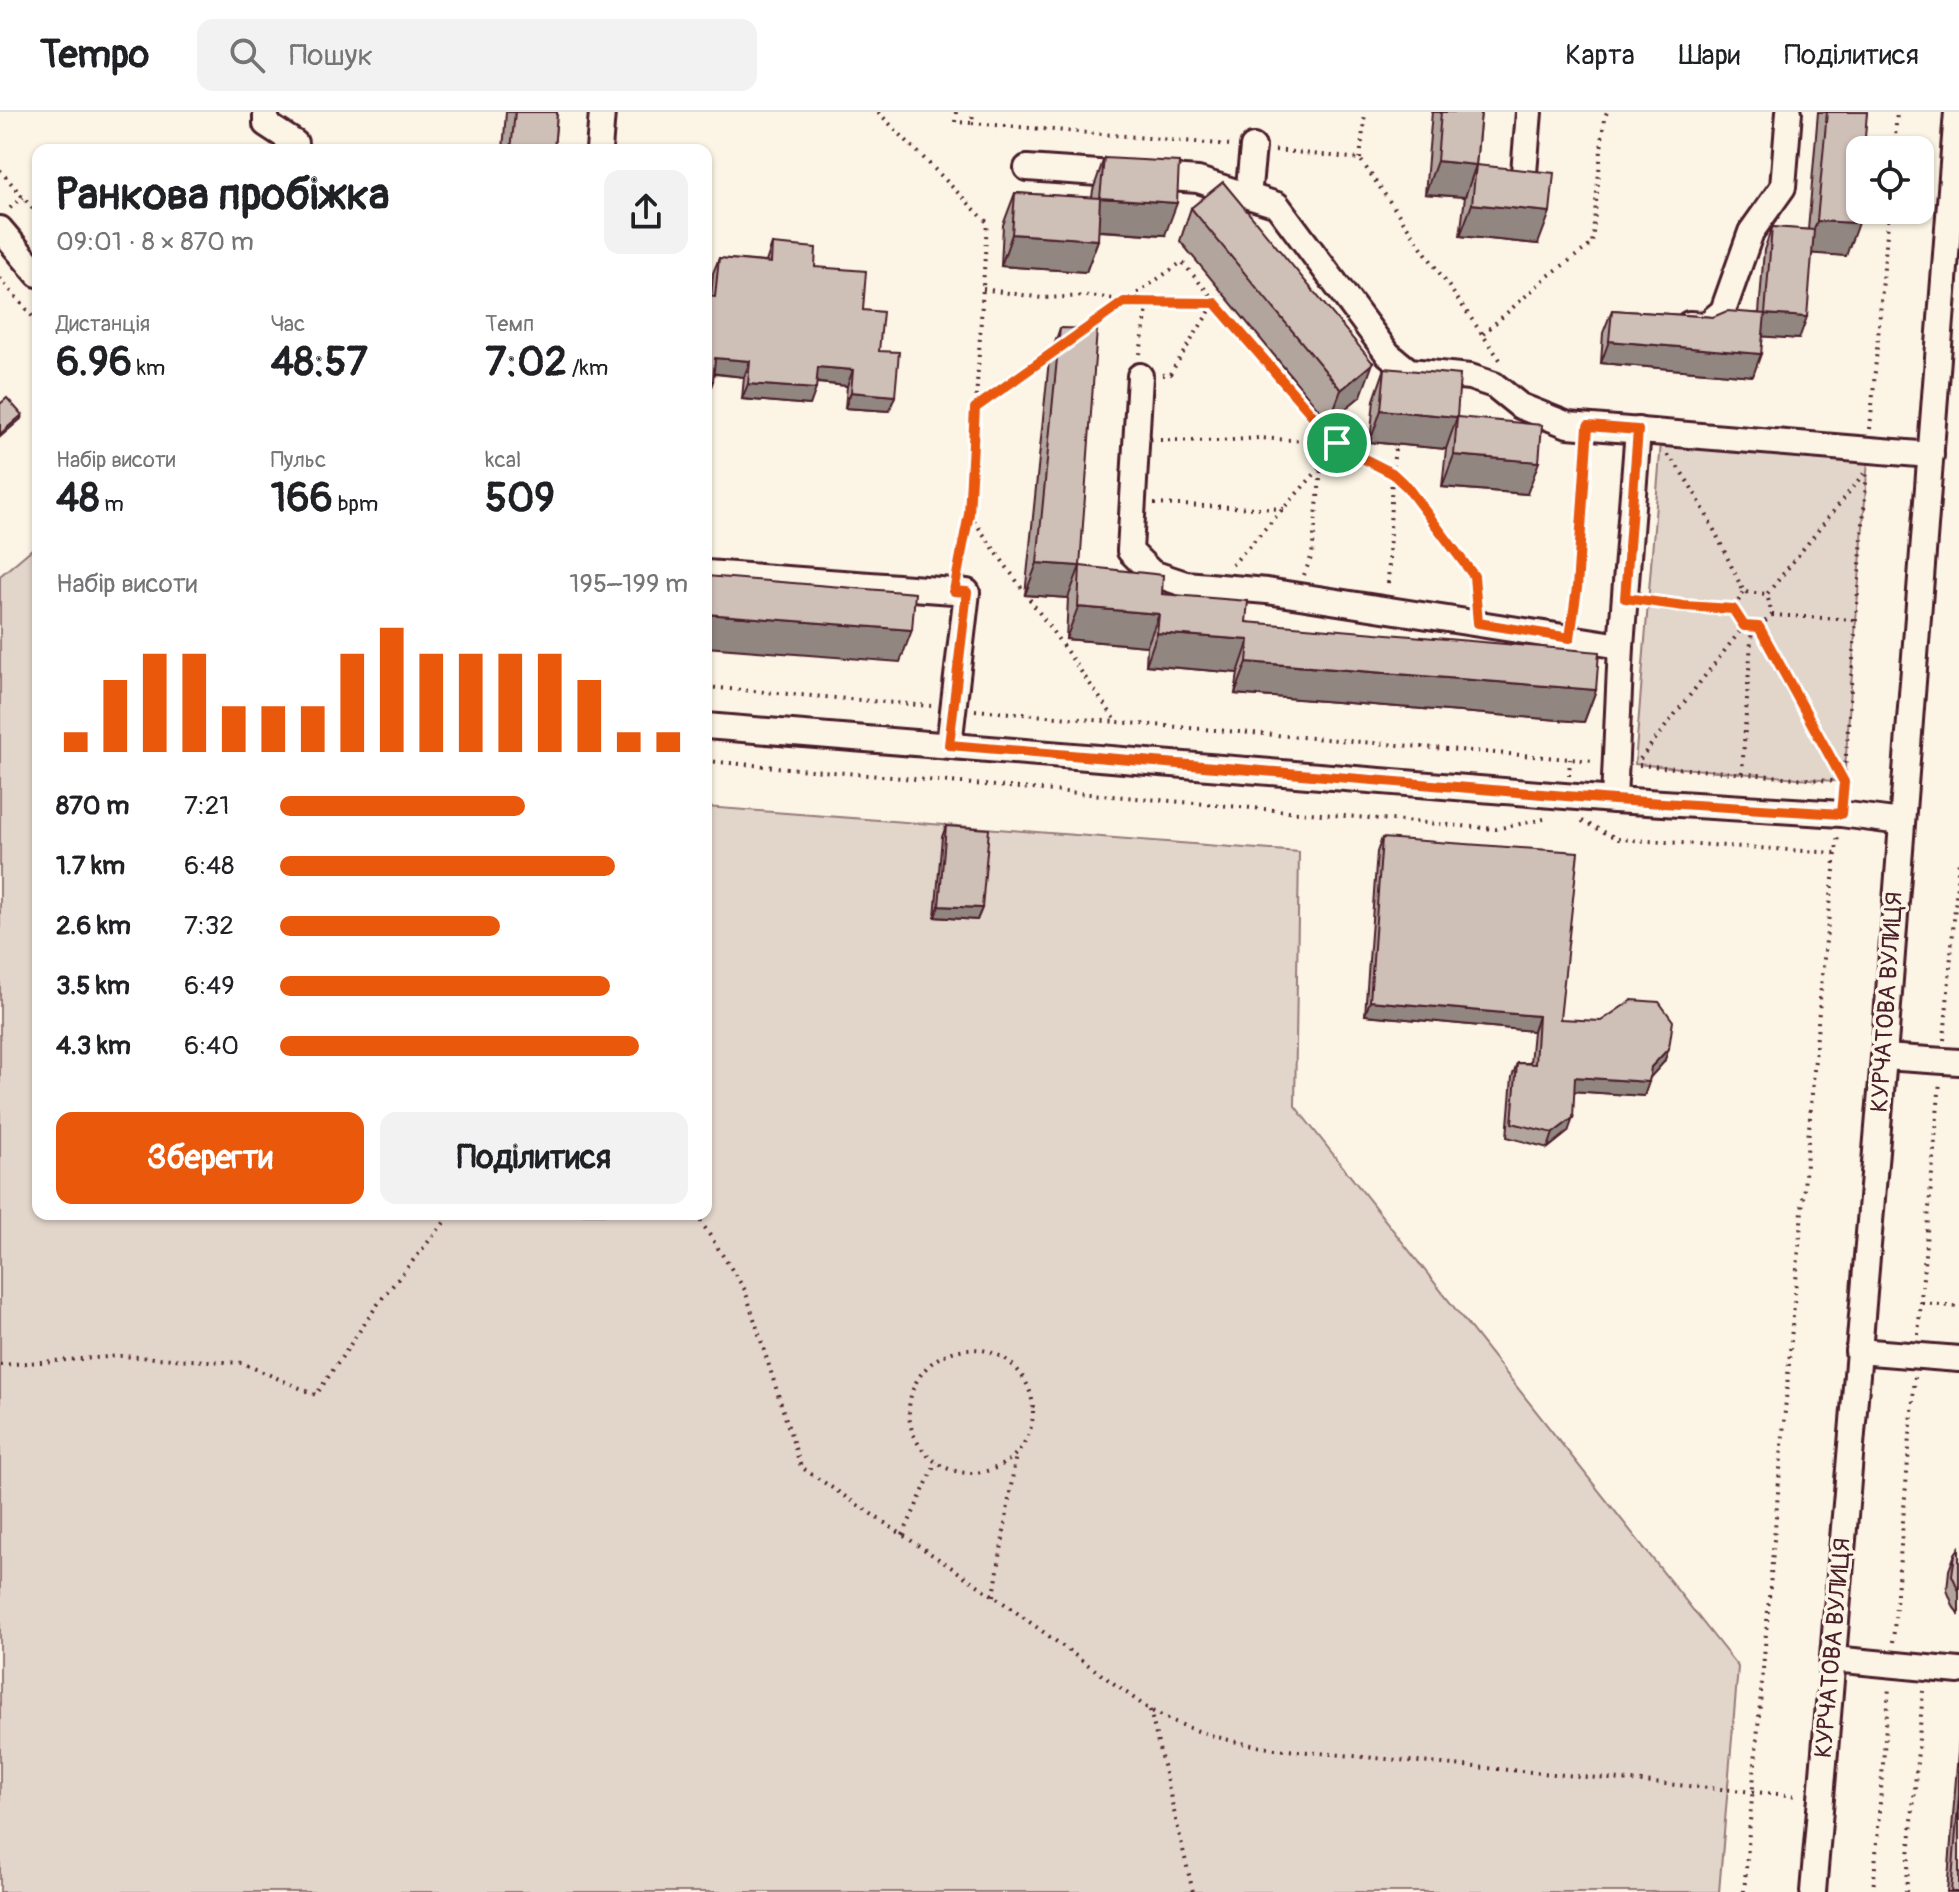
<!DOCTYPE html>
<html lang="uk">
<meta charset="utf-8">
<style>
:root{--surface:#fff;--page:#f2f2f2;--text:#202124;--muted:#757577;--line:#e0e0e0;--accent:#ea580c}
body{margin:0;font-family:Pangolin,sans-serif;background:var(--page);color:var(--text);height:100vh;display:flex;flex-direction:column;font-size:30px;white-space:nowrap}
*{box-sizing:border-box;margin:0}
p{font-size:26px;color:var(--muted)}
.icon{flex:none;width:44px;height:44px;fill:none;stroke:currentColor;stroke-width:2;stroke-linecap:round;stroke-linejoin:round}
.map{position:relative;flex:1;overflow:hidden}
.sheet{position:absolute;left:32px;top:32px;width:680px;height:1076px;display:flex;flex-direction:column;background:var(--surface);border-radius:16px;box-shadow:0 2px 6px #0004}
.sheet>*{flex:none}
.fabs{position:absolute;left:1846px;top:24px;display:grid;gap:16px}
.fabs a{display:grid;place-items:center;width:88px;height:88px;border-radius:16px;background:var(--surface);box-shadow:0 2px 6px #0004;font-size:40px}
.pin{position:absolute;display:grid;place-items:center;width:68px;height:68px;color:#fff;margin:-34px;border:4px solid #fff;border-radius:50%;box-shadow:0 2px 8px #0007}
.round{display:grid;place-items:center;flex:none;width:84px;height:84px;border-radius:16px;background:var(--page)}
.overview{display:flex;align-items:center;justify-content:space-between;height:136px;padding:0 24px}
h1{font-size:44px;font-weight:700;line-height:60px}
.stats{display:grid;grid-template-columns:repeat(3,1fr);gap:12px;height:136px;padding:8px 24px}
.stats div{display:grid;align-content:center}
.stats b{font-size:40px;font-weight:700}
.stats small{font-size:22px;font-weight:400}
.stats p{font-size:22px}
.chart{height:224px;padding:16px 24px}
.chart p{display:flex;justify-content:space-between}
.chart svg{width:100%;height:144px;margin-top:8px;stroke:var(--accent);stroke-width:6}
.primary-button{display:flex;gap:16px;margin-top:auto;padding:16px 24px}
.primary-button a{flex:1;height:92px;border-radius:16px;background:var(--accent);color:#fff;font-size:32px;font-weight:700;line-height:92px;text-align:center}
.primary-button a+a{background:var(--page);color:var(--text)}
ul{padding:0 24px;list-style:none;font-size:26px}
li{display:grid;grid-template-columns:128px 96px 1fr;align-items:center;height:60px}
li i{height:20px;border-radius:10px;background:var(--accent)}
header{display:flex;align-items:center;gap:48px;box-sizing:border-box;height:112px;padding:0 40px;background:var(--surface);border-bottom:2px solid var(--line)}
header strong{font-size:38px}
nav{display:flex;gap:44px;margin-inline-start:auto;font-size:28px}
.search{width:560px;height:72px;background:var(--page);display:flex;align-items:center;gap:20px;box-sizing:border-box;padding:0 28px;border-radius:16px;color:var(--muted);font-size:30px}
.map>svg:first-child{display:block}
.green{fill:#e2d5ca;stroke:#967a7a;stroke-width:2}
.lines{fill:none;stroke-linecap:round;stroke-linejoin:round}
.minor-casing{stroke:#4a1f2b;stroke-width:30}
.path{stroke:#4a1f2b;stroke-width:4;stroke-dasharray:2 6;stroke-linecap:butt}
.minor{stroke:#fcf5e5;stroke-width:24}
.wall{fill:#b2a59d;stroke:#4a1f2b;stroke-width:2}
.shaded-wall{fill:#918680;stroke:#4a1f2b;stroke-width:2}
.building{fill:#cfc0b7;stroke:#4a1f2b;stroke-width:2}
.route-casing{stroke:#fff;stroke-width:16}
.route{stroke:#ea580c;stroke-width:10}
.labels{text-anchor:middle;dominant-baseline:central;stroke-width:7;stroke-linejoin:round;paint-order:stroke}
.street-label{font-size:24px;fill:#4a1f2b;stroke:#fcf5e5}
</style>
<header>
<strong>Tempo</strong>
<div class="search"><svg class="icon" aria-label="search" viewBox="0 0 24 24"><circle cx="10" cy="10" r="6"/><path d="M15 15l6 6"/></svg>Пошук</div>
<nav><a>Карта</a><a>Шари</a><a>Поділитися</a></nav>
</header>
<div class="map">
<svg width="1959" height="1780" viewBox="0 0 1959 1780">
<rect width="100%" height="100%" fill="#fcf5e5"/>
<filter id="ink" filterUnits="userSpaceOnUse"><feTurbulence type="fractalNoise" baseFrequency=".0125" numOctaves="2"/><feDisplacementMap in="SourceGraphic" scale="16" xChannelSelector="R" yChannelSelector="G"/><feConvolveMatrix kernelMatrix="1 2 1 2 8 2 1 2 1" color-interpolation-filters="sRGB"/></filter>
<g filter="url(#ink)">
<!-- green -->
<g class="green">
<polygon points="1661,330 1868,347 1844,670 1635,652"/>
<polygon points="38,432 38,1102 706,1102 706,695 1299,740 1295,994 1738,1555 1719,1780 0,1780 0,464"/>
</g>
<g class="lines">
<defs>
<g id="minor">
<polyline points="266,0 266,12 295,31 295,38"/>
<polyline points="599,38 602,0"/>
<polyline points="1027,56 1198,68 1277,93 1388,242 1409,259 1470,265 1494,273 1520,294 1568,313 1931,343"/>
<polyline points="1524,61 1529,0"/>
<polyline points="1248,84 1253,35"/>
<polyline points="0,117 38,162"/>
<polyline points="1689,212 1706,213 1723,199 1751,120 1783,75 1789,0"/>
<polyline points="1140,264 1130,439 1152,461 1185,472 1267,479 1621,534 1614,688"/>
<polyline points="706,461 967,480 949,633"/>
<polyline points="1621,534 1638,318"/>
<polyline points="706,614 1614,688 1841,702 1901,710"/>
<polyline points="1884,945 1959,950"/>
<polyline points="1858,1239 1959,1247"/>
<polyline points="1833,1547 1959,1559"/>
<polyline points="1813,1780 1884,945 1957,0"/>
</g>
</defs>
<!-- minor casing -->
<use href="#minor" class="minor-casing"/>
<!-- path -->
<g class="path">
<polyline points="878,0 987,110 969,402 1117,610 1594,649"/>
<polyline points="956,0 955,10 972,11 973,0"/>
<polyline points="972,11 1231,33"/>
<polyline points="1275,38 1360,47 1503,252"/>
<polyline points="1894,38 1897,0"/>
<polyline points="1360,47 1365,0"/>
<polyline points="0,58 38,103"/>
<polyline points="10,96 23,85"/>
<polyline points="0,166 38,211"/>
<polyline points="983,177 1042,186 1089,184 1148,191 1140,242"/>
<polyline points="1148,191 1215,191"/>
<polyline points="1085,218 1182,150 1339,334 1392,361 1388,476"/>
<polyline points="1483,222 1547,165 1592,132 1604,7 1607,0"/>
<polyline points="1162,263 1170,262 1214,192"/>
<polyline points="975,296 1054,239"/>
<polyline points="1870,317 1889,98"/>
<polyline points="1160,328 1219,329 1259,326 1337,331"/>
<polyline points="1395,337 1392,361 1407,375 1474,464 1476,489"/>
<path d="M1667,343C1694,368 1726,445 1744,480L1767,482"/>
<polyline points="1154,392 1284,397"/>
<polyline points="1232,453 1321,355 1337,331 1359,320"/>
<polyline points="958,457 968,403"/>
<polyline points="1304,463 1312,443 1321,357"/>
<polyline points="1647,489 1733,497 1744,480"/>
<polyline points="1733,497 1744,514"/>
<polyline points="1772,503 1856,508"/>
<polyline points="1573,504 1586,337"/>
<polyline points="1759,515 1844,670 1843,682"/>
<polyline points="706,575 931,594"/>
<polyline points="975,598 1117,610"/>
<polyline points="1640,647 1744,514 1759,515 1772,503 1767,482 1865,360"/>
<polyline points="706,649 1496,717 1544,707"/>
<polyline points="1639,653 1844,670 1867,357"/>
<polyline points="1742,661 1752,514"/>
<polyline points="1569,664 1570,647"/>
<polyline points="1582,709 1618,727 1836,741"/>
<polyline points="1944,928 1959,747"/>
<path d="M696,1102L745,1178L801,1355L994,1484L1150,1598C1191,1620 1230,1630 1275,1637L1799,1684"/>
<polyline points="1922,1191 1959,1195"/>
<polyline points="1918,1223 1940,969"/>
<circle cx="971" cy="1299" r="62"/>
<polyline points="0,1253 121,1244 242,1251 316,1283 380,1189 451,1102"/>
<polyline points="903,1423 936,1350"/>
<polyline points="994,1484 1016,1342"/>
<polyline points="1893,1530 1915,1264"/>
<polyline points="1150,1598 1193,1780"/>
<polyline points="1744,1780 1822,864 1838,723"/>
<polyline points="1873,1780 1889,1575"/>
<polyline points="1906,1780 1923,1579"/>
</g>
<!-- minor -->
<use href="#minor" class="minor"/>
</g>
<!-- wall -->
<g class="wall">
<polygon points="506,0 557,0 554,38 503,38"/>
<polygon points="1432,0 1481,0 1476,53 1538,132 1460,124 1465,85 1425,82"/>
<polygon points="1818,0 1867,0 1846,144 1812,141 1799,227 1763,224 1753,264 1601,251 1603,221 1612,198 1713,205 1759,201 1764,138 1772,115 1808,118"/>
<polygon points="1104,46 1165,123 1098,119 1098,128 1086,160 1001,154 1003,113 1015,81 1092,86 1093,78"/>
<polygon points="1191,96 1361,284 1329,310 1180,129"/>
<polygon points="772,132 815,155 863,198 879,239 895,284 889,299 845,296 847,274 816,271 810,293 742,287 744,265 714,262 708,285 706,284 706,184 711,185 713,161 719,146 766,150"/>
<polygon points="1060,216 1080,454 1246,510 1596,578 1584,610 1235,582 1238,561 1146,553 1147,534 1066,527 1068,486 1025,483 1049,248"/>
<polygon points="1385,256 1457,305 1527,382 1442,375 1446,337 1370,330 1374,288"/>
<polygon points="946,714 982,796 977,808 935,805 942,725"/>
<polygon points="1382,726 1560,907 1669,936 1664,950 1650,965 1644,984 1574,979 1568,1020 1548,1036 1507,1025 1512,965 1517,951 1530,951 1533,919 1365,903 1377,740"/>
<polygon points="1959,1436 1959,1502 1954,1496 1947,1478 1949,1458 1955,1442"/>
<polygon points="1959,1628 1959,1780 1947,1780"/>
</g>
<!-- shaded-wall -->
<g class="shaded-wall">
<polygon points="1437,49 1476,53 1465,85 1425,82"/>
<polygon points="1100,86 1177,91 1165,123 1089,118"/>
<polygon points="1472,92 1550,100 1538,132 1460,124"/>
<polygon points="1817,109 1858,111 1846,144 1805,141"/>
<polygon points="1012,122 1098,128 1086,160 1001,154"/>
<polygon points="1765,202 1807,205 1799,227 1757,224"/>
<polygon points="1609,229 1761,242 1753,264 1601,251"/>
<polygon points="715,246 750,249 744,265 710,261"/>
<polygon points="1373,251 1361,284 1329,310 1341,278"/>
<polygon points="818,255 853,258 847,274 812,270"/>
<polygon points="706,269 713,269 708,285 706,284"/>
<polygon points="748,272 816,277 810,293 742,287"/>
<polygon points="851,280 895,284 889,299 845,296"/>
<polygon points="1381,298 1457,305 1446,337 1370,330"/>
<polygon points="22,303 21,307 0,325 0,322"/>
<polygon points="1454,343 1539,350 1527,382 1442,375"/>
<polygon points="1037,451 1080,454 1068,486 1025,483"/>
<polygon points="1078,495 1159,502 1147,534 1066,527"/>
<polygon points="706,502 912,518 900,550 706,535"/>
<polygon points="1157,521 1249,528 1238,561 1146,553"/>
<polygon points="1247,550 1596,578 1584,610 1235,582"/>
<polygon points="939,794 982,796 977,808 935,805"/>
<polygon points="1370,889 1538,904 1533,919 1365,903"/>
<polygon points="1669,936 1664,950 1646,970 1651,955"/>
<polygon points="1575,965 1649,970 1644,984 1570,979"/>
<polygon points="1573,1006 1568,1020 1548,1036 1553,1021"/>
</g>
<!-- building -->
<g class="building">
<polygon points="515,0 557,0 554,38 511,38"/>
<polygon points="1441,0 1481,0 1476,53 1437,49"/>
<polygon points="1827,0 1867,0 1864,38 1860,38 1860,88 1858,111 1817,109"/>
<polygon points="1104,46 1179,50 1177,91 1100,86"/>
<polygon points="1476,53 1554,61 1550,100 1472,92"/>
<polygon points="1223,70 1373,251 1341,278 1191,96"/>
<polygon points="1015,81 1100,86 1098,128 1012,122"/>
<polygon points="1772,115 1814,118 1807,205 1765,202"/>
<polygon points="772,132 816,136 815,155 866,159 863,198 883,200 879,239 899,240 895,284 851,280 853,258 818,255 816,277 748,272 750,249 715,246 713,269 706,269 706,184 715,185 719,146 771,151"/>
<polygon points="1612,198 1713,205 1727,199 1765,202 1761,242 1609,229"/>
<polygon points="1060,216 1097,217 1080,454 1037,451"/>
<polygon points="1385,256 1460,263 1457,305 1381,298"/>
<polygon points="7,286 22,303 0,322 0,292"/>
<polygon points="1457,305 1542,313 1539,350 1454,343"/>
<polygon points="1080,454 1163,463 1162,482 1248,489 1246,510 1599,540 1596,578 1247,550 1249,528 1157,521 1159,502 1078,495"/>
<polygon points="706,464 915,481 912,518 706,502"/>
<polygon points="946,714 989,717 982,796 939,794"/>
<polygon points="1382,726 1578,740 1560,907 1601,909 1632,888 1659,890 1673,909 1669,936 1651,955 1649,970 1575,965 1573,1006 1553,1021 1512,1011 1517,951 1535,952 1538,904 1370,889"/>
<polygon points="1959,1436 1959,1479 1952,1463 1955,1442"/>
<polygon points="1959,1683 1959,1780 1951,1780"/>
</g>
</g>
<g class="lines" filter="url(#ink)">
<defs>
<polygon id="route" points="1124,190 1215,191 1339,334 1392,361 1407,375 1474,464 1478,511 1570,526 1577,476 1588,314 1638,318 1625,486 1684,494 1733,497 1744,514 1759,515 1844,670 1841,702 1614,688 949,633 967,480 954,479 969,402 975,296"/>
</defs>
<!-- route casing -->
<use href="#route" class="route-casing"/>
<!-- route -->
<use href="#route" class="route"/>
</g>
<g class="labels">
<!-- street labels -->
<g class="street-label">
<text transform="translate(1887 890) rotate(-86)">КУРЧАТОВА ВУЛИЦЯ</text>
<text transform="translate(1833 1536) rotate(-85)">КУРЧАТОВА ВУЛИЦЯ</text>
</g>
</g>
</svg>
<div class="fabs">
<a><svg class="icon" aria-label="locate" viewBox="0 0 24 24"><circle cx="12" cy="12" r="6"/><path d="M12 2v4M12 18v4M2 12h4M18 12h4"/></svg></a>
</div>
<div class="pin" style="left:1337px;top:331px;background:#1e9e55"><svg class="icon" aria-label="arrive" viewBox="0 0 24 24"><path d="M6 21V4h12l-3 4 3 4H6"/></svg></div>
<section class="sheet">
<div class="overview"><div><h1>Ранкова пробіжка</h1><p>09:01 · 8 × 870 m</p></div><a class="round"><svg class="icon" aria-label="share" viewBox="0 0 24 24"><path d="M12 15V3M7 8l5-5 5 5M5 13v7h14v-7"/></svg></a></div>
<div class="stats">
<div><p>Дистанція</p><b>6.96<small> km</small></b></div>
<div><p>Час</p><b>48:57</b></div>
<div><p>Темп</p><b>7:02<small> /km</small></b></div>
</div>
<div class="stats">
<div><p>Набір висоти</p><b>48<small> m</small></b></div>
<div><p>Пульс</p><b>166<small> bpm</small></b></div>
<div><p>kcal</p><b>509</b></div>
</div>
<div class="chart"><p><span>Набір висоти</span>195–199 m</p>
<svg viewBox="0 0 160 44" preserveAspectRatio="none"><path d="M5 44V38M15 44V22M25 44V14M35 44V14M45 44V30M55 44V30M65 44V30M75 44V14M85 44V6M95 44V14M105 44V14M115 44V14M125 44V14M135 44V22M145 44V38M155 44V38"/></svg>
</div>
<ul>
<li><b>870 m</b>7:21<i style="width:60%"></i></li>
<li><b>1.7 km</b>6:48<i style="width:82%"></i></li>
<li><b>2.6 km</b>7:32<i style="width:54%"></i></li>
<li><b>3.5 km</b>6:49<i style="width:81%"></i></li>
<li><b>4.3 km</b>6:40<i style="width:88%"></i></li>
</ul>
<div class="primary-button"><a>Зберегти</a><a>Поділитися</a></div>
</section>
</div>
